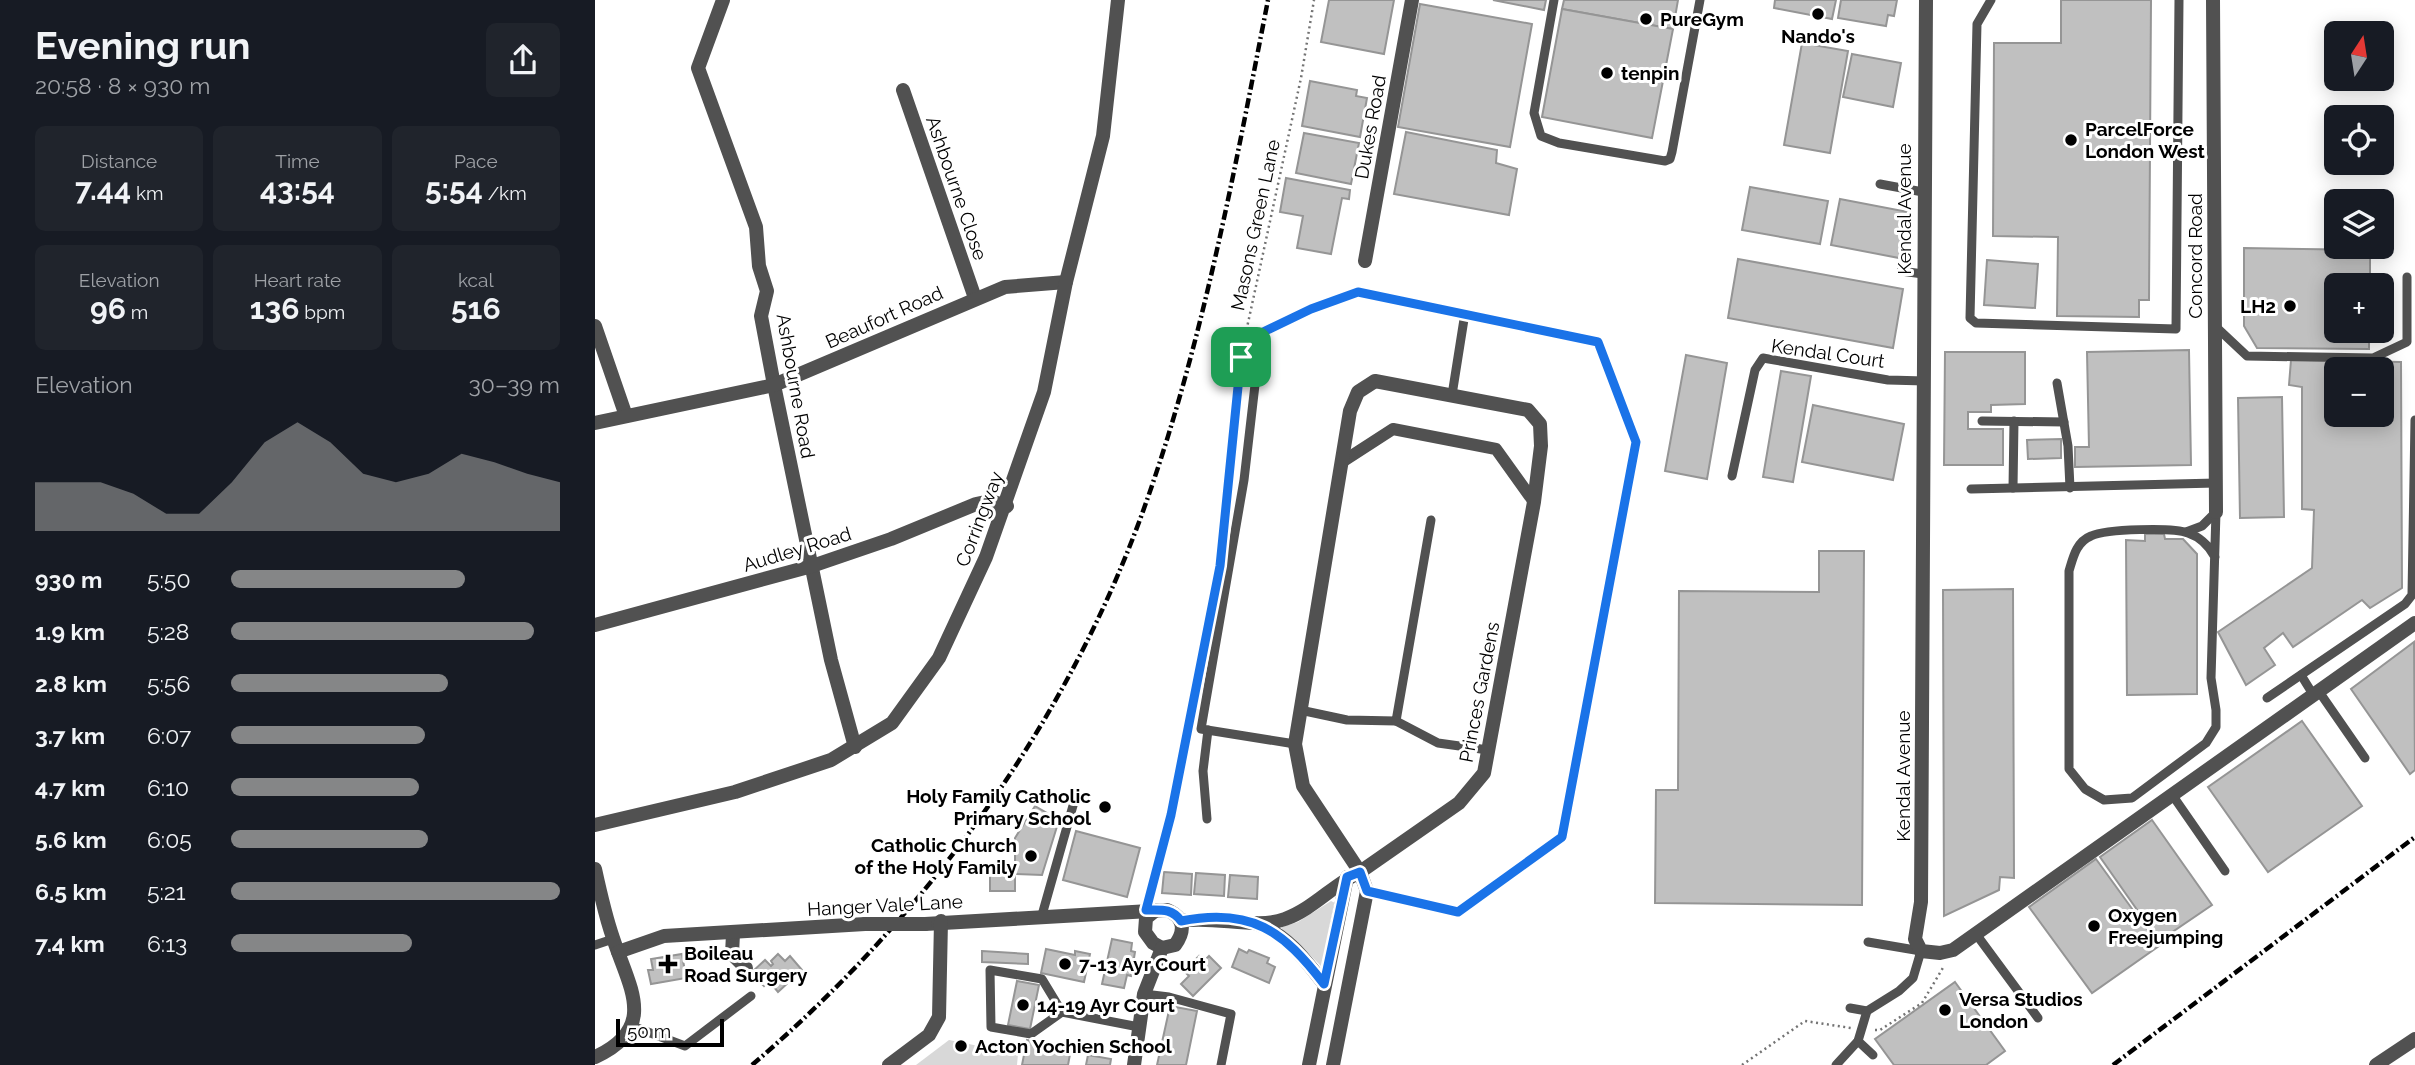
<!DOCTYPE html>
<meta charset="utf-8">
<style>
:root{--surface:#171b24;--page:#20242c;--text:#f1f3f6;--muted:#9ea1a6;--accent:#858687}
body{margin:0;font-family:Raleway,sans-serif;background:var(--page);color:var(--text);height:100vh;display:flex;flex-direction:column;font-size:26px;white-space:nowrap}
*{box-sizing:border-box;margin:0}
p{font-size:23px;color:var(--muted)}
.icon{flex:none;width:38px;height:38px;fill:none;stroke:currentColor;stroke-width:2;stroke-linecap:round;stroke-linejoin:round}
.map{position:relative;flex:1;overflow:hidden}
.panel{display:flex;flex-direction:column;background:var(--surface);width:595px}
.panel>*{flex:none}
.needle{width:46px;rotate:12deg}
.tools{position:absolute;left:1729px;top:21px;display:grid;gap:14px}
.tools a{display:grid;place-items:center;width:70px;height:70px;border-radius:10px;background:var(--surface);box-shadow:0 4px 18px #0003;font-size:35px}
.scale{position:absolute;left:21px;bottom:18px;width:108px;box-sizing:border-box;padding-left:7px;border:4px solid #000;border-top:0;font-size:19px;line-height:24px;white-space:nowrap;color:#000;-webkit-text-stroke:5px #fff;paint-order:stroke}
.pin{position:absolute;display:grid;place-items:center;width:60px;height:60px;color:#fff;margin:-30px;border-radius:14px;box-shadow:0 4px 10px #0006}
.round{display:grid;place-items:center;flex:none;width:74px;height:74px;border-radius:10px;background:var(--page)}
.headline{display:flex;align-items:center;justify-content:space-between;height:119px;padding:0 35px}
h1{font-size:38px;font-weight:700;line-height:52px}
.metrics{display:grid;grid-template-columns:repeat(3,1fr);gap:10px;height:119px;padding:7px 35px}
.metrics div{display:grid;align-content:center;border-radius:10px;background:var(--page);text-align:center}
.metrics b{font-size:30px;font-weight:700}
.metrics small{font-size:19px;font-weight:400}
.metrics p{font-size:19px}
.chart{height:196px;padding:14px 35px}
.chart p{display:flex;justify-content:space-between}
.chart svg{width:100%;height:126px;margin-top:7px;fill:var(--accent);opacity:.7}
ul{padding:0 35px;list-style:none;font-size:23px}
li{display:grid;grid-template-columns:112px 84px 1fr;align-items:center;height:52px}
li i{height:18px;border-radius:9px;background:var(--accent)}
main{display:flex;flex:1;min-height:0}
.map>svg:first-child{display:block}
.green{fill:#d8d8d8}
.building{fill:#c0c0c0;stroke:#959595;stroke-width:2;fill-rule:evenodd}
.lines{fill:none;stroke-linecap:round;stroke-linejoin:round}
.path{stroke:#737373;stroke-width:2.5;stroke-dasharray:2 3.5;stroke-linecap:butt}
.service{stroke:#515151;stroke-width:9}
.pedestrian{stroke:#515151;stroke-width:12}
.minor{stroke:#515151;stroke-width:14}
.rail{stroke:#000;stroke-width:4.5;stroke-dasharray:10 3.5 2 3.5;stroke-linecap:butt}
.minor-bridge{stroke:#515151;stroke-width:14}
.route-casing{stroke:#fff;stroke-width:14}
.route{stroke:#1a73e8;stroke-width:9}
.poi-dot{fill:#000;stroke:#fff;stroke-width:2.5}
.labels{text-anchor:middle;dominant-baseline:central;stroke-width:6;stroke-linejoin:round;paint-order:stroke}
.poi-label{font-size:19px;font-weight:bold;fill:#000;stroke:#fff;text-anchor:start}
.street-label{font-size:19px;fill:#000;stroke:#fff}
</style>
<main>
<section class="panel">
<div class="headline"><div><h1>Evening run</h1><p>20:58 · 8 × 930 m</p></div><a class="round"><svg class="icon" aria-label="share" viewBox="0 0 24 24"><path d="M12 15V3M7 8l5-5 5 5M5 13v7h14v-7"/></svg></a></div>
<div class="metrics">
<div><p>Distance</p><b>7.44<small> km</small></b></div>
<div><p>Time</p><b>43:54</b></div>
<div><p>Pace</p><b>5:54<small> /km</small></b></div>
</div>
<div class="metrics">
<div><p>Elevation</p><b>96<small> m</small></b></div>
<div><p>Heart rate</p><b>136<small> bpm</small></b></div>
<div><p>kcal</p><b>516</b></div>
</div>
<div class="chart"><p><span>Elevation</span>30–39 m</p>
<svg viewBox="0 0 160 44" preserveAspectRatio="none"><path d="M0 44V27L10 27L20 27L30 31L40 38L50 38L60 27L70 13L80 6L90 13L100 24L110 27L120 24L130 17L140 20L150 24L160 27V44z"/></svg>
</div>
<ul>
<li><b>930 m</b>5:50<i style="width:71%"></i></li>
<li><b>1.9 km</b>5:28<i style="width:92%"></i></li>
<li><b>2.8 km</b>5:56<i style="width:66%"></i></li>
<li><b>3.7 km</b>6:07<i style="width:59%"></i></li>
<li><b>4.7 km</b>6:10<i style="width:57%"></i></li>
<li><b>5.6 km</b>6:05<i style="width:60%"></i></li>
<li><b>6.5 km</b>5:21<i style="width:100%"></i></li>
<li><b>7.4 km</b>6:13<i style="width:55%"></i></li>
</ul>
</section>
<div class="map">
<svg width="1820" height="1065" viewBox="0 0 1820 1065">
<rect width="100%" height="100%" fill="#fff"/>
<!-- green -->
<g class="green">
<polygon points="736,901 740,903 727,967 700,940 686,931 687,927 703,922"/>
<polygon points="354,1040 423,1054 422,1065 321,1065"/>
</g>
<!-- building -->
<g class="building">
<polygon points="734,0 799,0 789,54 726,42"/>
<polygon points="898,0 951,0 949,10"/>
<polygon points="969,0 1083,0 1078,29 967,9"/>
<polygon points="1180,0 1241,0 1237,19 1179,8"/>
<polygon points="1246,0 1302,0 1299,16 1293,15 1291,26 1243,18"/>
<polygon points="1466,0 1556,0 1554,300 1544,300 1544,317 1462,316 1463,237 1398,236 1399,43 1466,43"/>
<polygon points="825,4 937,24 915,147 803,127"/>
<polygon points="967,9 1078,29 1057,138 947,117"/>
<polygon points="1207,43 1253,51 1235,153 1189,145"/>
<polygon points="1257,54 1306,63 1298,107 1248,97"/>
<polygon points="715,81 762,90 761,96 772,98 765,137 707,126"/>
<polygon points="811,132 902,150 901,163 922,169 914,215 799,194"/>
<polygon points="709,133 764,143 756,184 701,173"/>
<polygon points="691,178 755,190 754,199 747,198 736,254 702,248 708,216 685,212"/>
<polygon points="1155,187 1233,201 1225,244 1147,230"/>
<polygon points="1245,199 1313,212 1304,258 1236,245"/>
<polygon points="1649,248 1775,250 1775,285 1741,285 1741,331 1774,331 1774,349 1662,348 1649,326"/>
<polygon points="1143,259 1308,289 1298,348 1133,318"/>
<polygon points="1392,260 1443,264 1440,308 1389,305"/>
<polygon points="1594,350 1596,465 1480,467 1480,447 1494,447 1492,352"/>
<polygon points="1350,352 1430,352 1430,404 1396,405 1396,412 1373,412 1373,429 1408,429 1408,465 1349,465"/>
<polygon points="1091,355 1132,363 1112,479 1070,471"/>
<path d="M1696,360L1806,362L1807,588L1775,608L1767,600L1698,647L1688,633L1669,648L1680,665L1651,685L1623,632L1717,568L1719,510L1707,509V387L1694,385ZM1741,369H1787V415H1741Z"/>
<polygon points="1186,371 1216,376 1198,482 1168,477"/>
<polygon points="1687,397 1689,517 1645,518 1643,398"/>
<polygon points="1218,405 1309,424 1298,480 1207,462"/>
<polygon points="1466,439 1466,458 1433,459 1432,440"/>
<polygon points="1550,534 1569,534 1570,539 1588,539 1602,554 1602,694 1532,695 1531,540 1550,541"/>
<polygon points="1224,551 1269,551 1267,905 1060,903 1061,790 1083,790 1084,591 1224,592"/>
<polygon points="1418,589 1419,878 1405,877 1404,890 1349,916 1348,590"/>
<polygon points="1819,642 1820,770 1815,774 1756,689"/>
<polygon points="1707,721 1767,806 1673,872 1613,787"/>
<polygon points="440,806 464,820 447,875 420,874 420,838"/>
<polygon points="1557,820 1617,905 1564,941 1505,857"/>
<polygon points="481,831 545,848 532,897 468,880"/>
<polygon points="1501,859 1564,946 1497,993 1434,907"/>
<polygon points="569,872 597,874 596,895 567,893"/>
<polygon points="601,873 630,875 629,896 599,894"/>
<polygon points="420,874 420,891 395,891 395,875"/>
<polygon points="635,875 663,877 662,899 633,897"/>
<polygon points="517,939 537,943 536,951 540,952 536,976 532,975 529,988 507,984"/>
<polygon points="451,949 480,955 480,951 495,954 489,982 446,973"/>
<polygon points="644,949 652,953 654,950 674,958 672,963 680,967 674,983 637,967"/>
<polygon points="387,951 433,954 433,964 387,962"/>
<polygon points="87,954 91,978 56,984 53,970 58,970 56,959"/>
<polygon points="183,954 190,961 195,956 207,970 183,992 174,981 169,986 156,973 170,960 176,966 178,964 176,961"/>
<polygon points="604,956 609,961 614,956 626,968 598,996 586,984 594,976 589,971"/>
<polygon points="422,981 444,985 435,1029 413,1025"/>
<polygon points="1360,982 1410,1051 1391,1065 1299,1065 1280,1039"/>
<polygon points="575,1006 602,1011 591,1065 562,1065"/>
<polygon points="432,1040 476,1049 473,1065 427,1065"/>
<polygon points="493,1055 516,1059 515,1065 491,1065"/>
</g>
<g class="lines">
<!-- path -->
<g class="path">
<polyline points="648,346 706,78 719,0"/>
<polyline points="630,513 645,370"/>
<polyline points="555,897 576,815 594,726"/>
<polyline points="1280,1030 1285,1030 1327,1003 1349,966"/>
<polyline points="1147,1065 1210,1021 1256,1028"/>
</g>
<!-- service -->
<g class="service">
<polyline points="959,0 939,113 946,136 964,143 1070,161 1075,159 1077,152 1105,0"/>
<polyline points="1396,0 1382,24 1375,318 1381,323 1581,329 1584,0"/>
<polyline points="1285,184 1328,192"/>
<polyline points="1306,271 1328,274"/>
<polyline points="1620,326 1652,356 1778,358 1812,342 1812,277"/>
<polyline points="646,357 662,360"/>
<polyline points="1462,383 1473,446 1475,488"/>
<polyline points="857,395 870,313"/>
<polyline points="1387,421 1469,422"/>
<polyline points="1137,476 1160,370 1168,358 1293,380 1330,381"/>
<polyline points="1418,488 1419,421"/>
<polyline points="1376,489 1621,483"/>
<polyline points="1591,532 1607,526 1621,512"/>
<path d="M1620,557C1614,546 1605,537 1593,533C1578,527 1511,529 1496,536C1481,542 1478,558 1474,571V769L1490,789L1509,800L1537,798L1611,743L1621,727V710L1616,678L1621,512"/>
<polyline points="1706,675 1719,696"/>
<polyline points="1725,693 1770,758"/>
<polyline points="1672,698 1810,604 1817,595 1820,420"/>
<polyline points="705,710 752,720 801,721 836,520"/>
<polyline points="801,721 843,743 893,750"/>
<polyline points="700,744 606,729 649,480 666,333 716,309 763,292 1003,342 1041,442 967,837 863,912 772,891"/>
<polyline points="1578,796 1630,871"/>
<polyline points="612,819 608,771 613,730"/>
<polyline points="447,915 481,795"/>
<polyline points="1381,934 1443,1018"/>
<polyline points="0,945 18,939"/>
<polyline points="549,994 574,997 636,1014 626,1065"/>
<polyline points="1255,1008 1272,1011 1304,991 1318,978 1326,951 1273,942"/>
<polyline points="467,1012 436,1034 396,1027 395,970 447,979 467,1012 544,1027"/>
<polyline points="37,1026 90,1046 156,996"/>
<polyline points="1263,1041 1278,1055"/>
<polyline points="1241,1065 1263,1041 1272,1011"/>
</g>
<!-- pedestrian -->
<polyline class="pedestrian" points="747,462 798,429 901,449 939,502"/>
<!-- minor -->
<g class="minor">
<polyline points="128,0 103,68 161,227 164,266 172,291 166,316 179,385 236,660 260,747"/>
<polyline points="1331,0 1326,902 1320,939 1326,951 1345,953 1358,950 1820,623"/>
<polyline points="1618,0 1621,512"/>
<polyline points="308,90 380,298"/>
<polyline points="770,261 817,0"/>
<polyline points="0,326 31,416"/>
<polyline points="0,423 179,385 410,287 471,282"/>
<polyline points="0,625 217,566 296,539 381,504 395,501 412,506"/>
<polyline points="0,825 140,792 236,760 297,723 344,658 391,557 449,392 471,282 508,136 523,0"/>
<path d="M0,869C5,892 10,915 18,938C34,987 64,1028 0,1057"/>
<polyline points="561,910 551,918 550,932 558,943 567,948"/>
<path d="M586,921C619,915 661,930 690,919C718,909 739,884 765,872L864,803L889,773L939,502L946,446L945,424L933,410L780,381L763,392L755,411L700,744L708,786L765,872L772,891L738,1065"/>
<path d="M660,923C692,935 709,958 729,984"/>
<path d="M330,924L572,910C589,917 591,930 580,945L567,948"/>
<polyline points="138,934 137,954 151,968"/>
<polyline points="23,952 69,936 270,924"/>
<polyline points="294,1065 334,1035 344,1017 346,921"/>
<polyline points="539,1065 549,994 567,948"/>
<polyline points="714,1065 752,877"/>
<polyline points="1781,1065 1820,1039"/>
</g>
<!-- rail -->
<g class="rail">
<path d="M157,1065C329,918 469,728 547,514C607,348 639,173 673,0"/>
<polyline points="1518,1065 1820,837"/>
</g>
<!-- minor-bridge -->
<polyline class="minor-bridge" points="270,924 330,924"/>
</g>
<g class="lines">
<defs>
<path id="route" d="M763,292L1003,342L1041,442L967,837L863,912L772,891L765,872L752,877L729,984C688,931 657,907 586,921C577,908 566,910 551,910L576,815L625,566L646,357L662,360L666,333L716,309Z"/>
</defs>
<!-- route casing -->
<use href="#route" class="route-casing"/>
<!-- route -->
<use href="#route" class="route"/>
</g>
<!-- markers -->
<g class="poi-dot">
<circle cx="1223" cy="14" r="7"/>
<circle cx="1051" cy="19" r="7"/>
<circle cx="1012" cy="73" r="7"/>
<circle cx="1476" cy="140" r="7"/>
<circle cx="1695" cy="306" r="7"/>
<circle cx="510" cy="807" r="7"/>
<circle cx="436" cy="856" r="7"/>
<circle cx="1499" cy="926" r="7"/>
<path d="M69.5 953.5h7v7h7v7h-7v7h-7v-7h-7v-7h7z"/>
<circle cx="470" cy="964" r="7"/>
<circle cx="428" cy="1005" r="7"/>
<circle cx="1350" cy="1010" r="7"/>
<circle cx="366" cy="1046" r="7"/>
</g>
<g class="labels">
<!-- poi labels -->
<g class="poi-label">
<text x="1065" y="19">PureGym</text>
<text x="1223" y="36" text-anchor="middle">Nando's</text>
<text x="1026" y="73">tenpin</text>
<text x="1490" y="129">ParcelForce<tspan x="1490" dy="22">London West</tspan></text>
<text x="1681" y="306" text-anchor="end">LH2</text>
<text x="496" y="796" text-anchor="end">Holy Family Catholic<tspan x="496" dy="22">Primary School</tspan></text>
<text x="422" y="845" text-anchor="end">Catholic Church<tspan x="422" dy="22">of the Holy Family</tspan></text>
<text x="1513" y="915">Oxygen<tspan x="1513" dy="22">Freejumping</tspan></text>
<text x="89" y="953">Boileau<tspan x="89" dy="22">Road Surgery</tspan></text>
<text x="484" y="964">7-13 Ayr Court</text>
<text x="1364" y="999">Versa Studios<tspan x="1364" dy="22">London</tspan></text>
<text x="442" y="1005">14-19 Ayr Court</text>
<text x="380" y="1046">Acton Yochien School</text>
</g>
<!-- street labels -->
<g class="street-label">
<text transform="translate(775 127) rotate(-80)">Dukes Road</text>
<text transform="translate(362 188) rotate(71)">Ashbourne Close</text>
<text transform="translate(1309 209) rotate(-90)">Kendal Avenue</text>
<text transform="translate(660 225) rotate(-78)">Masons Green Lane</text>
<text transform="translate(1600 256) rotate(-90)">Concord Road</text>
<text transform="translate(289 317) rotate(-24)">Beaufort Road</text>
<text transform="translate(1233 353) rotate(8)">Kendal Court</text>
<text transform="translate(201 386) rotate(80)">Ashbourne Road</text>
<text transform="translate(384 519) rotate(-69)">Corringway</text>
<text transform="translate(202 549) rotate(-17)">Audley Road</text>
<text transform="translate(884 692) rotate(-79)">Princes Gardens</text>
<text transform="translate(1308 776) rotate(-90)">Kendal Avenue</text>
<text transform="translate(290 905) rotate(-3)">Hanger Vale Lane</text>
</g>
</g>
</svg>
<div class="tools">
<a><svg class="needle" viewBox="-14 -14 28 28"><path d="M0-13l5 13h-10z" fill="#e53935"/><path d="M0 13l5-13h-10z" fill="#9ea1a6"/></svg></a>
<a><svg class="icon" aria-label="locate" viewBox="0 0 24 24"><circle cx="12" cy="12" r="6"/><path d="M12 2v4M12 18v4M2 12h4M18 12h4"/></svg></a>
<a><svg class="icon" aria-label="layers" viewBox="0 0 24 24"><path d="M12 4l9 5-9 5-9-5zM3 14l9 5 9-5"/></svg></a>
<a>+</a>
<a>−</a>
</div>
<div class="scale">50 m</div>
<div class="pin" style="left:646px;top:357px;background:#1e9e55"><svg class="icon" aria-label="arrive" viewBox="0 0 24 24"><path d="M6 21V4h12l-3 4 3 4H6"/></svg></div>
</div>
</main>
